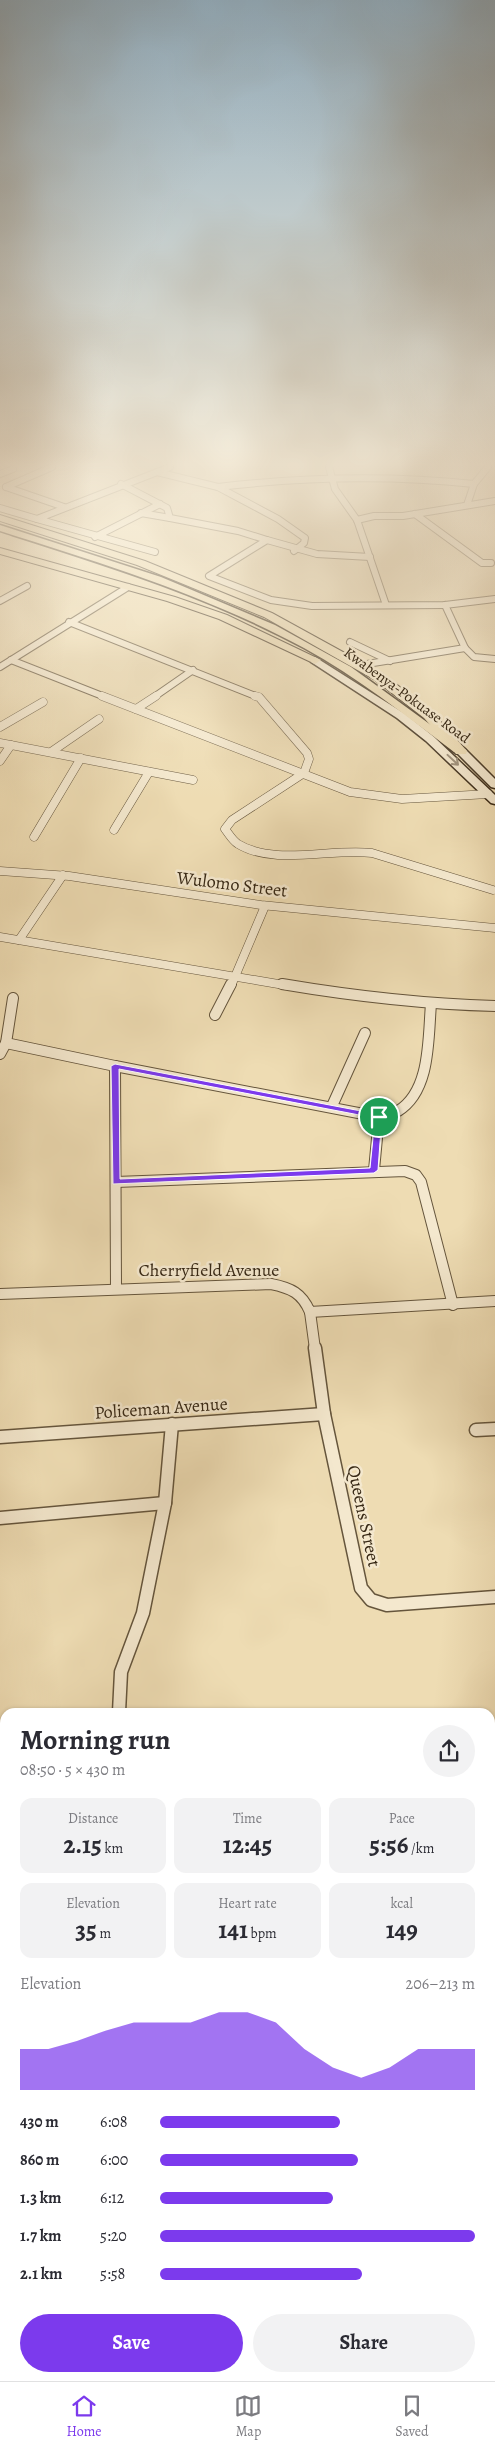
<!DOCTYPE html>
<meta charset="utf-8">
<style>
:root{--surface:#fff;--page:#f2f2f3;--text:#2b2b33;--muted:#7c7c81;--line:#e1e1e2;--accent:#7c3aed}
body{margin:0;font-family:Alegreya,serif;background:var(--page);color:var(--text);height:100vh;display:flex;flex-direction:column;font-size:19px;white-space:nowrap}
*{box-sizing:border-box;margin:0}
p{font-size:16px;color:var(--muted)}
.icon{flex:none;width:28px;height:28px;fill:none;stroke:currentColor;stroke-width:2;stroke-linecap:round;stroke-linejoin:round}
.map{position:relative;flex:1;overflow:hidden}
.panel{position:absolute;left:0px;top:1708px;width:495px;height:674px;display:flex;flex-direction:column;background:var(--surface);border-radius:15px 15px 0 0;box-shadow:0 1px 4px #0004}
.panel>*{flex:none}
.pin{position:absolute;display:grid;place-items:center;width:42px;height:42px;color:#fff;margin:-21px;border:2px solid #fff;border-radius:50%;box-shadow:0 1px 5px #0007}
.round{display:grid;place-items:center;flex:none;width:52px;height:52px;border-radius:26px;background:var(--page)}
.overview{display:flex;align-items:center;justify-content:space-between;height:85px;padding:0 20px}
h1{font-size:28px;font-weight:700;line-height:38px}
.stats{display:grid;grid-template-columns:repeat(3,1fr);gap:8px;height:85px;padding:5px 20px}
.stats div{display:grid;align-content:center;border-radius:12px;background:var(--page);text-align:center}
.stats b{font-size:25px;font-weight:700}
.stats small{font-size:14px;font-weight:400}
.stats p{font-size:14px}
.chart{height:140px;padding:10px 20px}
.chart p{display:flex;justify-content:space-between}
.chart svg{width:100%;height:90px;margin-top:5px;fill:var(--accent);opacity:.7}
.primary-button{display:flex;gap:10px;margin-top:auto;padding:10px 20px}
.primary-button a{flex:1;height:58px;border-radius:30px;background:var(--accent);color:#fff;font-size:20px;font-weight:700;line-height:58px;text-align:center}
.primary-button a+a{background:var(--page);color:var(--text)}
ul{padding:0 20px;list-style:none;font-size:16px}
li{display:grid;grid-template-columns:80px 60px 1fr;align-items:center;height:38px}
li i{height:12px;border-radius:6px;background:var(--accent)}
.tabs{display:flex;justify-content:space-around;align-items:center;height:70px;border-top:1px solid var(--line);background:var(--surface);font-size:14px;color:var(--muted)}
.tabs a{display:grid;justify-items:center;gap:2px}
.tabs .current{color:var(--accent)}
.map>svg:first-child{display:block}
.lines{fill:none;stroke-linecap:round;stroke-linejoin:round}
.minor-far4-casing{stroke:#65553c;stroke-width:8}
.minor-far3-casing{stroke:#65553c;stroke-width:9}
.minor-far2-casing{stroke:#65553c;stroke-width:12}
.minor-far1-casing{stroke:#65553c;stroke-width:15}
.minor-casing{stroke:#65553c;stroke-width:18}
.secondary-casing{stroke:#372815;stroke-width:3}
.primary-casing{stroke:#372815;stroke-width:3}
.trunk-casing{stroke:#372815;stroke-width:2}
.minor-far4{stroke:#f4e8ce;stroke-width:6}
.minor-far3{stroke:#f4e8ce;stroke-width:8}
.minor-far2{stroke:#f4e8ce;stroke-width:10}
.minor-far1{stroke:#f4e8ce;stroke-width:12}
.minor{stroke:#f4e8ce;stroke-width:16}
.secondary{fill:#f4e8ce;fill-rule:evenodd}
.primary{fill:#eedcb3;fill-rule:evenodd}
.trunk{fill:#eedcb3;fill-rule:evenodd}
.oneway{stroke:#968872}
.route{fill:#7c3aed;stroke:#fff;fill-rule:evenodd}
.labels{text-anchor:middle;dominant-baseline:central;stroke-width:5;stroke-linejoin:round;paint-order:stroke}
.far-street-label{font-size:15px;fill:#372815;stroke:#f4e8ce}
.street-label{font-size:18px;fill:#372815;stroke:#f4e8ce}
</style>
<div class="map">
<svg width="495" height="2381" viewBox="0 0 495 2381">
<rect width="100%" height="100%" fill="#eedcb3"/>
<filter id="stains"><feTurbulence type="fractalNoise" baseFrequency=".004" numOctaves="4"/><feColorMatrix values="0 0 0 0 .2 0 0 0 0 .09 0 0 0 0 .02 0 0 0 .5 -.17"/></filter>
<radialGradient id="worn" r=".72"><stop offset=".6" stop-color="#630" stop-opacity="0"/><stop offset="1" stop-color="#630" stop-opacity=".3"/></radialGradient>
<g class="lines">
<defs>
<g id="minor-far4">
<polyline points="329,467 335,489 357,520 386,605"/>
<polyline points="157,472 218,487 278,519 305,538 304,543 294,551"/>
<polyline points="0,474 13,469"/>
<polyline points="121,484 167,508 170,518 238,531 267,540"/>
<polyline points="6,487 64,507"/>
<polyline points="6,487 52,467"/>
<path d="M218,487C304,477 388,475 474,484"/>
<polyline points="467,505 474,484 488,467"/>
<polyline points="0,508 37,519"/>
<polyline points="141,513 170,518"/>
<polyline points="415,514 482,563 491,563"/>
<polyline points="357,520 374,516 403,516 495,501"/>
<polyline points="95,537 160,504"/>
<polyline points="155,552 37,519 170,467"/>
<polyline points="370,557 317,554 267,540 209,576 271,600 312,606 445,605 495,599"/>
<polyline points="0,601 27,586"/>
<polyline points="69,622 258,697"/>
<polyline points="350,642 390,661"/>
<polyline points="465,648 474,657 495,659"/>
<polyline points="11,660 105,697"/>
<polyline points="361,665 465,648 445,605"/>
<polyline points="0,667 128,587"/>
<polyline points="154,697 193,670"/>
</g>
<g id="minor-far3">
<polyline points="102,696 350,792 402,799 488,794"/>
<path d="M255,696L259,697L307,753L309,759L304,773L232,820L225,829C229,834 232,840 238,844C274,866 331,848 372,853L493,890"/>
<polyline points="136,709 156,696"/>
<polyline points="0,727 43,702"/>
<polyline points="0,743 193,780"/>
<polyline points="51,752 99,719"/>
<polyline points="0,761 11,745"/>
<polyline points="114,830 149,772"/>
<polyline points="34,837 81,758"/>
<polyline points="0,871 69,876 261,905 495,928"/>
<polyline points="0,937 290,986"/>
<polyline points="19,940 63,875"/>
<polyline points="231,986 265,906"/>
</g>
<g id="minor-far2">
<path d="M282,984C353,996 423,1004 495,1006"/>
<polyline points="13,998 6,1043 115,1066 116,1288"/>
<polyline points="215,1015 231,984"/>
<polyline points="0,1054 6,1043"/>
<polyline points="115,1066 379,1117 374,1170"/>
<polyline points="332,1106 365,1033"/>
<path d="M379,1117C385,1115 392,1114 398,1111C431,1091 428,1038 431,1004"/>
<polyline points="116,1182 405,1171 416,1175 421,1182 453,1305"/>
<path d="M0,1294L271,1284C291,1288 302,1293 310,1312L495,1301"/>
<polyline points="310,1312 315,1349"/>
</g>
<g id="minor-far1">
<polyline points="315,1348 324,1414 361,1588 371,1600 387,1605 495,1597"/>
<polyline points="476,1430 495,1429"/>
<polyline points="0,1437 324,1414"/>
<polyline points="0,1518 165,1503"/>
<polyline points="119,1712 121,1672 143,1613 165,1503 172,1424"/>
</g>
<g id="minor">
<polyline points="490,2227 495,2226"/>
<polyline points="0,2281 5,2281"/>
</g>
<g id="secondary">
<polygon points="315,657 405,714 434,737 495,795 495,804 491,803 426,741 397,718 311,662 311,658"/>
<polygon points="461,748 465,749 495,779 495,788 491,787 457,753 456,751"/>
</g>
<path id="primary" d="M0,525L161,577L275,625L351,667L464,749L458,753L454,752C405,715 357,677 304,648C208,596 104,564 0,531Z"/>
<g id="trunk">
<polygon points="0,515 145,561 272,613 383,674 432,712 467,751 466,754 456,754 424,718 375,680 264,617 137,565 0,521"/>
<polygon points="0,548 175,597 227,615 321,660 315,664 311,662 219,619 167,601 0,554"/>
</g>
</defs>
<!-- minor-far4 casing -->
<use href="#minor-far4" class="minor-far4-casing"/>
<!-- minor-far3 casing -->
<use href="#minor-far3" class="minor-far3-casing"/>
<!-- minor-far2 casing -->
<use href="#minor-far2" class="minor-far2-casing"/>
<!-- minor-far1 casing -->
<use href="#minor-far1" class="minor-far1-casing"/>
<!-- minor casing -->
<use href="#minor" class="minor-casing"/>
<!-- secondary casing -->
<use href="#secondary" class="secondary-casing"/>
<!-- primary casing -->
<use href="#primary" class="primary-casing"/>
<!-- trunk casing -->
<use href="#trunk" class="trunk-casing"/>
<!-- minor-far4 -->
<use href="#minor-far4" class="minor-far4"/>
<!-- minor-far3 -->
<use href="#minor-far3" class="minor-far3"/>
<!-- minor-far2 -->
<use href="#minor-far2" class="minor-far2"/>
<!-- minor-far1 -->
<use href="#minor-far1" class="minor-far1"/>
<!-- minor -->
<use href="#minor" class="minor"/>
<!-- secondary -->
<use href="#secondary" class="secondary"/>
<!-- primary -->
<use href="#primary" class="primary"/>
<!-- trunk -->
<use href="#trunk" class="trunk"/>
</g>
<!-- one-way arrows -->
<defs><path id="oneway-shaft" d="M-6 0H5M1.5-3L5.5 0L1.5 3" fill="none" stroke-width="1.6" stroke-linecap="round" stroke-linejoin="round" transform="scale(1.25)"/></defs>
<use class="oneway" href="#oneway-shaft" transform="translate(453 760) rotate(43)"/>
<!-- sky -->
<linearGradient id="sky" x2="0" y2="1"><stop stop-color="#91acbd"/><stop offset="0.58" stop-color="#f7efdd"/><stop offset="1" stop-color="#f7efdd" stop-opacity="0"/></linearGradient>
<rect width="495" height="800" fill="url(#sky)"/>
<!-- route -->
<path class="route" d="M115,1064L382,1115L378,1170L374,1173L113,1184L111,1066ZM119,1069L375,1118L370,1168L120,1179Z"/>
<g class="labels">
<!-- far-street labels -->
<g class="far-street-label">
<text transform="translate(407 695) rotate(36)">Kwabenya-Pokuase Road</text>
</g>
<!-- street labels -->
<g class="street-label">
<text transform="translate(232 884) rotate(7)">Wulomo Street</text>
<text x="209" y="1270">Cherryfield Avenue</text>
<text transform="translate(161 1408) rotate(-4)">Policeman Avenue</text>
<text transform="translate(364 1516) rotate(78)">Queens Street</text>
</g>
</g>
<rect width="100%" height="100%" filter="url(#stains)"/>
<rect width="100%" height="100%" fill="url(#worn)"/>
</svg>
<div class="pin" style="left:379px;top:1117px;background:#1e9e55"><svg class="icon" aria-label="arrive" viewBox="0 0 24 24"><path d="M6 21V4h12l-3 4 3 4H6"/></svg></div>
<section class="panel">
<div class="overview"><div><h1>Morning run</h1><p>08:50 · 5 × 430 m</p></div><a class="round"><svg class="icon" aria-label="share" viewBox="0 0 24 24"><path d="M12 15V3M7 8l5-5 5 5M5 13v7h14v-7"/></svg></a></div>
<div class="stats">
<div><p>Distance</p><b>2.15<small> km</small></b></div>
<div><p>Time</p><b>12:45</b></div>
<div><p>Pace</p><b>5:56<small> /km</small></b></div>
</div>
<div class="stats">
<div><p>Elevation</p><b>35<small> m</small></b></div>
<div><p>Heart rate</p><b>141<small> bpm</small></b></div>
<div><p>kcal</p><b>149</b></div>
</div>
<div class="chart"><p><span>Elevation</span>206–213 m</p>
<svg viewBox="0 0 160 44" preserveAspectRatio="none"><path d="M0 44V24L10 24L20 20L30 15L40 11L50 11L60 11L70 6L80 6L90 11L100 24L110 33L120 38L130 33L140 24L150 24L160 24V44z"/></svg>
</div>
<ul>
<li><b>430 m</b>6:08<i style="width:57%"></i></li>
<li><b>860 m</b>6:00<i style="width:63%"></i></li>
<li><b>1.3 km</b>6:12<i style="width:55%"></i></li>
<li><b>1.7 km</b>5:20<i style="width:100%"></i></li>
<li><b>2.1 km</b>5:58<i style="width:64%"></i></li>
</ul>
<div class="primary-button"><a>Save</a><a>Share</a></div>
</section>
</div>
<nav class="tabs">
<a class="current"><svg class="icon" aria-label="home" viewBox="0 0 24 24"><path d="M3 11l9-7 9 7M6 9v11h12V9"/></svg>Home</a>
<a><svg class="icon" aria-label="map" viewBox="0 0 24 24"><path d="M3 6l6-2 6 2 6-2v14l-6 2-6-2-6 2zM9 4v14M15 6v14"/></svg>Map</a>
<a><svg class="icon" aria-label="saved" viewBox="0 0 24 24"><path d="M7 4h10v16l-5-4-5 4z"/></svg>Saved</a>
</nav>
